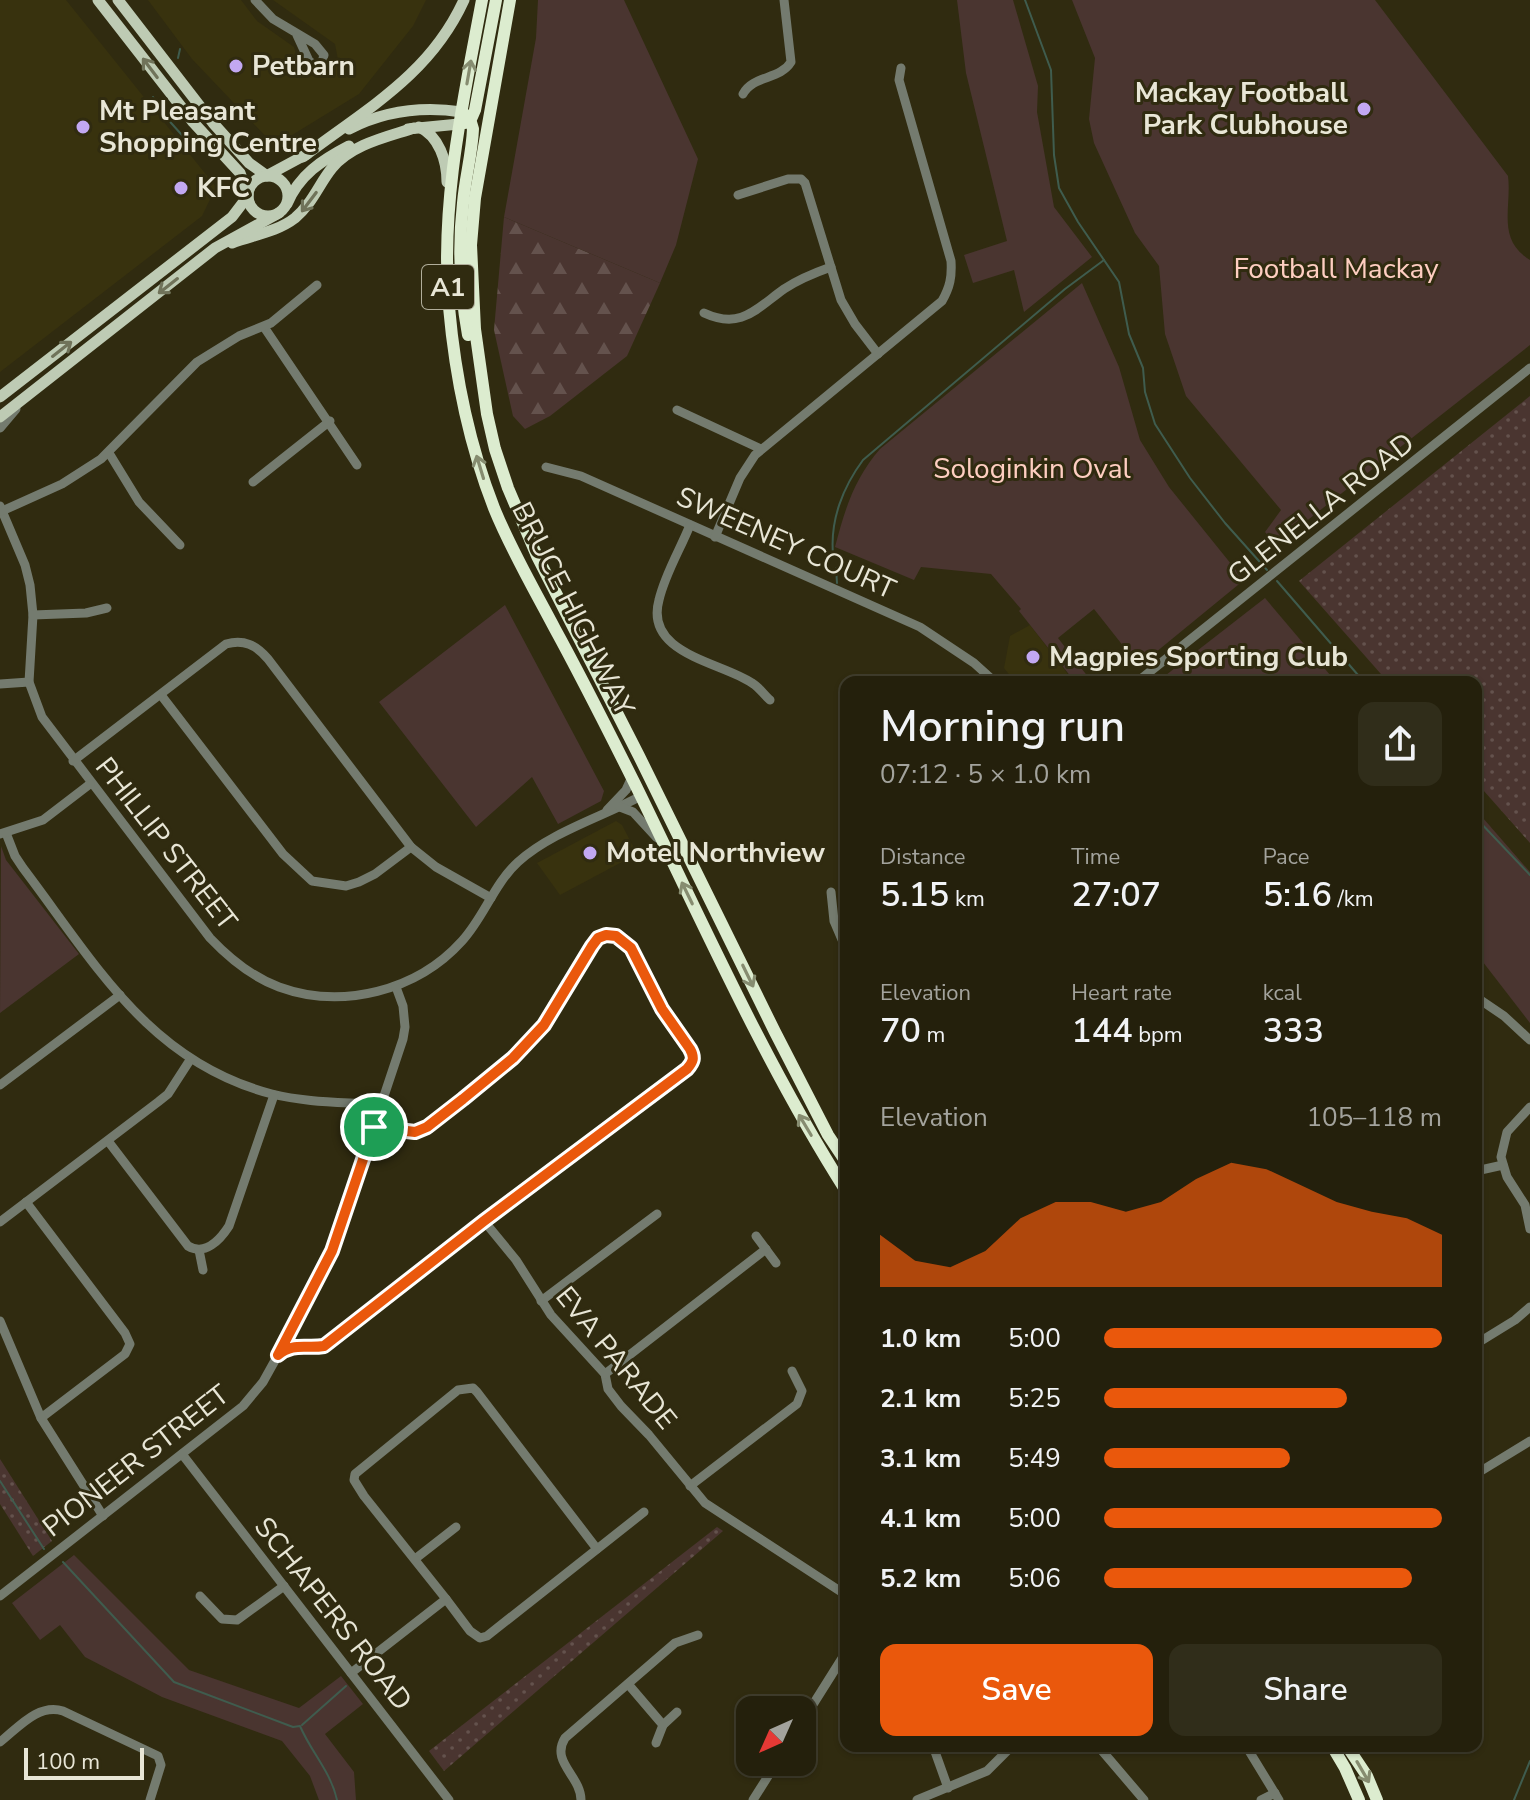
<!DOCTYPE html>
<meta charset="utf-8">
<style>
:root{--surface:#24200c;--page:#302d1a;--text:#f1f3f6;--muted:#a3a39d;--line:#413e2d;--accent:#ea580c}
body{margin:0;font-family:"Nunito Sans",sans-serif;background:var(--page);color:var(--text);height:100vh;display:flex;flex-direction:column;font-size:30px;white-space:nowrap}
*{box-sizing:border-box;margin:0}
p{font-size:26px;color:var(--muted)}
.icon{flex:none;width:44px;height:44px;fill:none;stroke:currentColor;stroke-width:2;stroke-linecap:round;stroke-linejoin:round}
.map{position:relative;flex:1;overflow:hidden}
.sheet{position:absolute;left:840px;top:676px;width:642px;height:1076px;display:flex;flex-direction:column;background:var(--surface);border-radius:16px;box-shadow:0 2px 6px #0004,0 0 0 2px var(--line)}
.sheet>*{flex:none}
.needle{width:52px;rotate:225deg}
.fabs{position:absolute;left:736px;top:1696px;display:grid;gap:16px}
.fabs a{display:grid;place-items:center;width:80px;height:80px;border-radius:16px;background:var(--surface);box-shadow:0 2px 6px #0004,0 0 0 2px var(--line);font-size:40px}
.scale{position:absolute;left:24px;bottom:20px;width:120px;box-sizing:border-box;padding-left:8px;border:4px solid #e8e6d6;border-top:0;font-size:22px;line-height:28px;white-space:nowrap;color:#e8e6d6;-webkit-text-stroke:6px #302b10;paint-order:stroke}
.pin{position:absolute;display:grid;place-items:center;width:68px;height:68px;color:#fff;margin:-34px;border:4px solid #fff;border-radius:50%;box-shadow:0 2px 8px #0007}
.round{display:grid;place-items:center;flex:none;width:84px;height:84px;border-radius:16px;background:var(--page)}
.summary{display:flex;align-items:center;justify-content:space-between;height:136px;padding:0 40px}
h1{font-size:44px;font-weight:600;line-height:60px}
.figures{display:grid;grid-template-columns:repeat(3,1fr);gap:12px;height:136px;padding:8px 40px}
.figures div{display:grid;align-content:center}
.figures b{font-size:34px;font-weight:600}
.figures small{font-size:22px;font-weight:400}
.figures p{font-size:22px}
.chart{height:224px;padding:16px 40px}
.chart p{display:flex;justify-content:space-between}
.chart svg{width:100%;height:144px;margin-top:8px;fill:var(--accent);opacity:.7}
.button{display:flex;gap:16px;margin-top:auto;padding:16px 40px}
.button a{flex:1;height:92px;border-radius:16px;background:var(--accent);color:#fff;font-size:32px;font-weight:600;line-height:92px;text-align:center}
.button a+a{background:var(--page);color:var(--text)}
ul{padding:0 40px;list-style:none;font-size:26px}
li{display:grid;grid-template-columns:128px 96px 1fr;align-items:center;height:60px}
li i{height:20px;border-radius:10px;background:var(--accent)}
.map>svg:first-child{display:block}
.built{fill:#38320e}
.grass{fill:url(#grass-dots)}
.forest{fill:url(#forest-firs)}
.green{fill:#4a3530}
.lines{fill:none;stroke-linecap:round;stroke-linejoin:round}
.stream{stroke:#3f5c4e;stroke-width:2}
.minor{stroke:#747b6f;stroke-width:9}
.major{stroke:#becbb4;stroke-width:11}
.highway{stroke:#dceccf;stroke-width:12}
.oneway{stroke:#70735a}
.oneway2{stroke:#868c70}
.route-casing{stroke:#fff;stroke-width:16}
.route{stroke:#ea580c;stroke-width:10}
.poi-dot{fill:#c2a8f2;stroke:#302b10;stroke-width:3}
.labels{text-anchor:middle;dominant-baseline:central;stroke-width:6;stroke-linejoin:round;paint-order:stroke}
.shield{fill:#302b10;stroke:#b1ae9b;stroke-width:2}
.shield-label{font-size:26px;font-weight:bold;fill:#e8e6d6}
.poi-label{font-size:28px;font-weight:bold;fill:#e8e6d6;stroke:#302b10;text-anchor:start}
.park-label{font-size:28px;fill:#fecec1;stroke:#302b10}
.street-label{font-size:28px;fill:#e8e6d6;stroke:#302b10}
</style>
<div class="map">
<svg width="1530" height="1800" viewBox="0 0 1530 1800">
<defs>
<pattern id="grass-dots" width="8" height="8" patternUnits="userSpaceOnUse" patternTransform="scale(2)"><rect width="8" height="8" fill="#4a3530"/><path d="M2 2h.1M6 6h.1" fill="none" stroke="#64524d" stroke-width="1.8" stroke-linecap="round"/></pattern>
<pattern id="forest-firs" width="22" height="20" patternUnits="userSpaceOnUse" patternTransform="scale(2)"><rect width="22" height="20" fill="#4a3530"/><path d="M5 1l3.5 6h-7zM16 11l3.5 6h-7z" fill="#64524d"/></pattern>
</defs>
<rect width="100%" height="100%" fill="#302b10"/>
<!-- built -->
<g class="built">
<polygon points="0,0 66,0 216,187 202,216 0,372"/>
<polygon points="148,0 241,0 257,21 294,47 300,67 313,76 329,73 338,60 335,44 273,0 426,0 413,26 359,94 284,140 272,143 192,59"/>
<polygon points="1030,625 1067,673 1074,682 1015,682 1004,668 1010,636"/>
<polygon points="616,821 622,825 637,854 560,895 537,863"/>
</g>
<!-- grass -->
<g class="grass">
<polygon points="1530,396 1530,843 1476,782 1476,682 1388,682 1299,581"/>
<polygon points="0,1459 52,1541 33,1556 0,1504"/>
<polygon points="717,1527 723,1531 444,1771 429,1751"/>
</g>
<!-- forest -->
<polygon class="forest" points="504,217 660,283 627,356 550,416 525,429 513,416 494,330"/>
<!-- green -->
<g class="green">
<polygon points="538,0 624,0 698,159 676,245 660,283 504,217 536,38"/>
<polygon points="957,0 1013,0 1038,86 1037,112 1054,207 1092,257 1024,312 1014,270 973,283 964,255 1007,241 966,73"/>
<path d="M1072,0H1375L1508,176C1512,207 1496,239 1530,260V345L1276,545L1265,532L1281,510L1186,396L1165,334L1159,266L1135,233L1094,143L1089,119L1095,58Z"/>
<path d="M1082,283L1119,367L1140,440L1169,487L1244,580L1139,666L1094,609L1058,638L1092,682H1075L1019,611L1021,609L991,574L921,567L914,580L835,547C845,509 854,479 880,449Z"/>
<polygon points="1265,598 1336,682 1157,682"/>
<polygon points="505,605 604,791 601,801 558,824 532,777 476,827 379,702"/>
<polygon points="1476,810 1530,872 1530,1023 1476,953"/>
<polygon points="1,846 6,860 79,954 0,1013"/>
<polygon points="74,1555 189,1670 299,1708 341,1676 363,1704 325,1734 354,1772 356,1800 319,1800 310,1776 282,1741 162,1697 85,1657 60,1625 40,1640 12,1603"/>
</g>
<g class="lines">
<!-- stream -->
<g class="stream">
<polyline points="1025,0 1051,70 1054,155 1059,188 1078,222 1119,282 1129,334 1143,368 1145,392 1155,424 1190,478 1225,523 1267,570"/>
<polyline points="178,58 180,49"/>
<polyline points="153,97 163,114 190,144 191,147 187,154"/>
<path d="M833,554C830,520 843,487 863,460L1065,289L1104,260"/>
<polyline points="836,568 837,583"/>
<polyline points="1277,581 1364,682"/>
<polyline points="1476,818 1530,875"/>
<polyline points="0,1481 44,1549"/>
<path d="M63,1562L174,1682L293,1727L300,1726C311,1752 331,1772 337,1800"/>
<polyline points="302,1725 346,1686"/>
<polyline points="1514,1800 1530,1761"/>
</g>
<!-- minor -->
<g class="minor">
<polyline points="255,0 273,19 315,44 324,55 322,62 315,65 309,61 297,35"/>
<path d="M743,94C753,75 780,80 791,62L784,0"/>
<polyline points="738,195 788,179 801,179 805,183 841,300 855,324 878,354"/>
<path d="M704,313C741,330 756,309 784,289C799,279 814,273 831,267"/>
<polyline points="264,327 357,465"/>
<polyline points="677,410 761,449"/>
<polyline points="0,428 16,409"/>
<polyline points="109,453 139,502 180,545"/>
<polyline points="546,467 581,476 920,627 974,663 995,682"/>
<polyline points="253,482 330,421"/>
<path d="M0,506L25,565L30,585L33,615L29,682L42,717L210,938C229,958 252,977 279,987C342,1010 417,991 462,941C484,917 494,884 518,862C551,832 602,817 641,796"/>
<polyline points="2,511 62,484 101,459 197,362 239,336 271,323 317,285"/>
<path d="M690,525C680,550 665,574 659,600C644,654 721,662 752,683C759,687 764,695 770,700"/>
<path d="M715,537L740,478L755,455L942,301C950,287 952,277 951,261L899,80L901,68"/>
<polyline points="33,615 86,613 107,608"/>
<polyline points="1137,682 1530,368"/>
<polyline points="0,684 29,682"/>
<polyline points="161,695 283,854 312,881 346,886 359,882 375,874 411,847"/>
<path d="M73,761L226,644C244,639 256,645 268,659L411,847L436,867L491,898"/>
<polyline points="620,807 633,812 657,838"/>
<polyline points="607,810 626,790 632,777"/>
<path d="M6,833L15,856L23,868C95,963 149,1062 272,1094C308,1103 345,1102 381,1105"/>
<polyline points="0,834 43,820 90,784"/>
<polyline points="831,892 834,921 846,949"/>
<polyline points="1476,997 1504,1016 1530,1040"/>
<polyline points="0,1085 120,995"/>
<polyline points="1530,1107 1507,1132 1501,1157 1507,1177 1525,1205 1530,1229"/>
<path d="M108,1141L188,1246C205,1256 220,1240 229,1226L274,1095"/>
<polyline points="1476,1171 1503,1165"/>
<polyline points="26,1202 125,1333 130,1344 125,1354 41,1418"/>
<polyline points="484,1221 516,1260 551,1315 605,1374 608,1389 621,1406 649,1435 705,1503 846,1595"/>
<polyline points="0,1222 158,1102 168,1094 190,1060"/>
<polyline points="756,1236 776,1263"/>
<polyline points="199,1250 203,1270"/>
<polyline points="541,1301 657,1214"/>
<polyline points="0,1321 41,1418 103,1516"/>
<polyline points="1476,1344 1515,1320 1530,1307"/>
<path d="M278,1355C293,1342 306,1349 324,1346L687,1069L693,1062L694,1055L662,1009L631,948L616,936L606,935L598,938L544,1025L513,1058L427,1127L415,1132H404L374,1127"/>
<polyline points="605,1374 766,1249"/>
<polyline points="182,1454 449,1800"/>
<polyline points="1476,1474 1530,1441"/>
<polyline points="690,1486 797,1404 802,1391 792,1371"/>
<polyline points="415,1559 456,1527"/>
<polyline points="0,1596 243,1406 263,1382 278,1355 332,1251 340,1228 403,1039 405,1027 403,1006 396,987"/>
<polyline points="200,1596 222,1619 237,1620 284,1586"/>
<polyline points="446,1599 470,1631 480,1638 487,1636 644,1512"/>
<polyline points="351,1673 446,1599 364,1496 354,1480 355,1474 458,1390 473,1388 477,1392 597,1549"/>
<polyline points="628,1684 663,1725 656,1743"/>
<polyline points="802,1722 846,1652"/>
<polyline points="663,1725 677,1712"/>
<path d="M0,1742C18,1728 38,1703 63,1711L158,1756L161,1765L150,1800"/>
<polyline points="933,1746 948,1788"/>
<polyline points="1098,1746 1144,1800"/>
<polyline points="1246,1746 1279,1800"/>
<path d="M581,1800C581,1776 550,1762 565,1738L675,1643L698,1635"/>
<polyline points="753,1800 777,1762"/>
<polyline points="917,1800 987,1771 1012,1746"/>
<polyline points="1261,1800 1275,1793"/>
</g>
<!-- major -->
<g class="major">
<polyline points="98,0 193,122 240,173 248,194"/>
<polyline points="118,0 213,123 249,163 267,176"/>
<path d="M419,127C439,136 447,161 447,182"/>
<path d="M349,129C384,111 423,106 462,112"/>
<polyline points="408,129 459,124"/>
<path d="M303,157C366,109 430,75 464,0"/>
<polyline points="268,175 307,154"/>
<circle cx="268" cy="196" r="20"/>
<path d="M287,204C299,175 322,160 349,146"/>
<path d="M232,243C253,235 277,232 295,218C312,204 319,184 332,168C352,144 387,137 414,128"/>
<polyline points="0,397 232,217 248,196"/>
<polyline points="0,417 215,248 279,213"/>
</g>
<!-- highway -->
<g class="highway">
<path d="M482,0C463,102 440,203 449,307C455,375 469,444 494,508C511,550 534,589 555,629C583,680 609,732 635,784C702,921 764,1062 846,1191"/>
<polyline points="510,0 475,198 471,245 475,329 487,414 495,449 508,488 537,556 639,756 775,1032 828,1135 846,1162"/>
<path d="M462,112L470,119L473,129C472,154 465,178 463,203C458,247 460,291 468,335"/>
<polyline points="465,123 472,117 475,110 496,0"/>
<polyline points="1332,1746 1345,1768 1359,1800"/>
<polyline points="1347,1746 1367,1776 1377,1800"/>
</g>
</g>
<!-- one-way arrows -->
<defs><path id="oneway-shaft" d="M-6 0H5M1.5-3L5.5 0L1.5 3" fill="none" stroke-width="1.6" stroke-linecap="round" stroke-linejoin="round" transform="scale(2)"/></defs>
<g class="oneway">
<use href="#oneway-shaft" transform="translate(150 68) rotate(-127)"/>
<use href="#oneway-shaft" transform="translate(309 202) rotate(127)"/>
<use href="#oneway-shaft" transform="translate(168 286) rotate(142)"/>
<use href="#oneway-shaft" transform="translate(62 349) rotate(-38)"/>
</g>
<g class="oneway2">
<use href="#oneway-shaft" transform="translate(469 72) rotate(-80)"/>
<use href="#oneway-shaft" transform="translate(480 467) rotate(-107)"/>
<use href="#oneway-shaft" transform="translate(687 893) rotate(-116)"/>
<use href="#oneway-shaft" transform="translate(748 976) rotate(64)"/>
<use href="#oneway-shaft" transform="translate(805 1125) rotate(-121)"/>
<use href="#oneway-shaft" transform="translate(1363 1772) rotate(60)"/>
</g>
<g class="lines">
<defs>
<path id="route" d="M606,935L616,936L631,948L662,1009L690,1049C695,1058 693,1062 687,1069L484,1221L324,1346C306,1349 293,1342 278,1355L332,1251L374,1127L415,1132L427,1127L463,1099L513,1058L544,1025L592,946L598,938Z"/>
</defs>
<!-- route casing -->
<use href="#route" class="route-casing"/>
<!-- route -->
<use href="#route" class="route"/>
</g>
<!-- markers -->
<g class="poi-dot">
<circle cx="236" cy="66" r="8"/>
<circle cx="1364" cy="109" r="8"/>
<circle cx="83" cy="127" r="8"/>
<circle cx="181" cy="188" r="8"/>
<circle cx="1033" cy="657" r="8"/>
<circle cx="590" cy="853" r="8"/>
</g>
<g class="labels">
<!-- shield labels -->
<rect class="shield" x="422" y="265" width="52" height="44" rx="6"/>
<g class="shield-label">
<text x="448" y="287">A1</text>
</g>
<!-- poi labels -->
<g class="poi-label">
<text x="252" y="66">Petbarn</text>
<text x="1348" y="93" text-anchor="end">Mackay Football<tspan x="1348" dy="32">Park Clubhouse</tspan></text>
<text x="99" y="111">Mt Pleasant<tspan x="99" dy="32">Shopping Centre</tspan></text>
<text x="197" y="188">KFC</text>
<text x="1049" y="657">Magpies Sporting Club</text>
<text x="606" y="853">Motel Northview</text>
</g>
<!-- park labels -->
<g class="park-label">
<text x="1336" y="269">Football Mackay</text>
<text x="1032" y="469">Sologinkin Oval</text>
</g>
<!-- street labels -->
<g class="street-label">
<text transform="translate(1321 509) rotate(-38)">GLENELLA ROAD</text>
<text transform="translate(786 543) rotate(24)">SWEENEY COURT</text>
<text transform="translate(573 609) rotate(63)">BRUCE HIGHWAY</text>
<text transform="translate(166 844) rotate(52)">PHILLIP STREET</text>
<text transform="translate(616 1358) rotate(51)">EVA PARADE</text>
<text transform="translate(136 1461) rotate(-38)">PIONEER STREET</text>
<text transform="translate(333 1614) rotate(52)">SCHAPERS ROAD</text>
</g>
</g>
</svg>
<div class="fabs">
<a><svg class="needle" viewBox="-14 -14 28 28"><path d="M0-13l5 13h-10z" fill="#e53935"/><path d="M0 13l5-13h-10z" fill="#a3a39d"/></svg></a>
</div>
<div class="scale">100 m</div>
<div class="pin" style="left:374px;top:1127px;background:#1e9e55"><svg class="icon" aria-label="arrive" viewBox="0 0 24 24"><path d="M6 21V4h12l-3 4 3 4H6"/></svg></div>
<section class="sheet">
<div class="summary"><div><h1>Morning run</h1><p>07:12 · 5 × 1.0 km</p></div><a class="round"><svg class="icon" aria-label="share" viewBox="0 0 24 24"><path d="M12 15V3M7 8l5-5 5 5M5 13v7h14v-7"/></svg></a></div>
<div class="figures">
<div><p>Distance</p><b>5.15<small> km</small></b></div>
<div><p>Time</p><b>27:07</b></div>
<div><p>Pace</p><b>5:16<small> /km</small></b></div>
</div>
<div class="figures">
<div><p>Elevation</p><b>70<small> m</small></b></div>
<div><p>Heart rate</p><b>144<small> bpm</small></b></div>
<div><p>kcal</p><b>333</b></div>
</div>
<div class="chart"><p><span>Elevation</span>105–118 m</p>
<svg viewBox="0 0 160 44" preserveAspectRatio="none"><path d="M0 44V28L10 36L20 38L30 33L40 23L50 18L60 18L70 21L80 18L90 11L100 6L110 8L120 13L130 18L140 21L150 23L160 28V44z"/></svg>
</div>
<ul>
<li><b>1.0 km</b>5:00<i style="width:100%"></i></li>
<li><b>2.1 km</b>5:25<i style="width:72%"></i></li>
<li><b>3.1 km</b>5:49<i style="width:55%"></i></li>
<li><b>4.1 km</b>5:00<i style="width:100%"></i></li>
<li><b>5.2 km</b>5:06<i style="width:91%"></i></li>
</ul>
<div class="button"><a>Save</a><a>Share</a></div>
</section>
</div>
